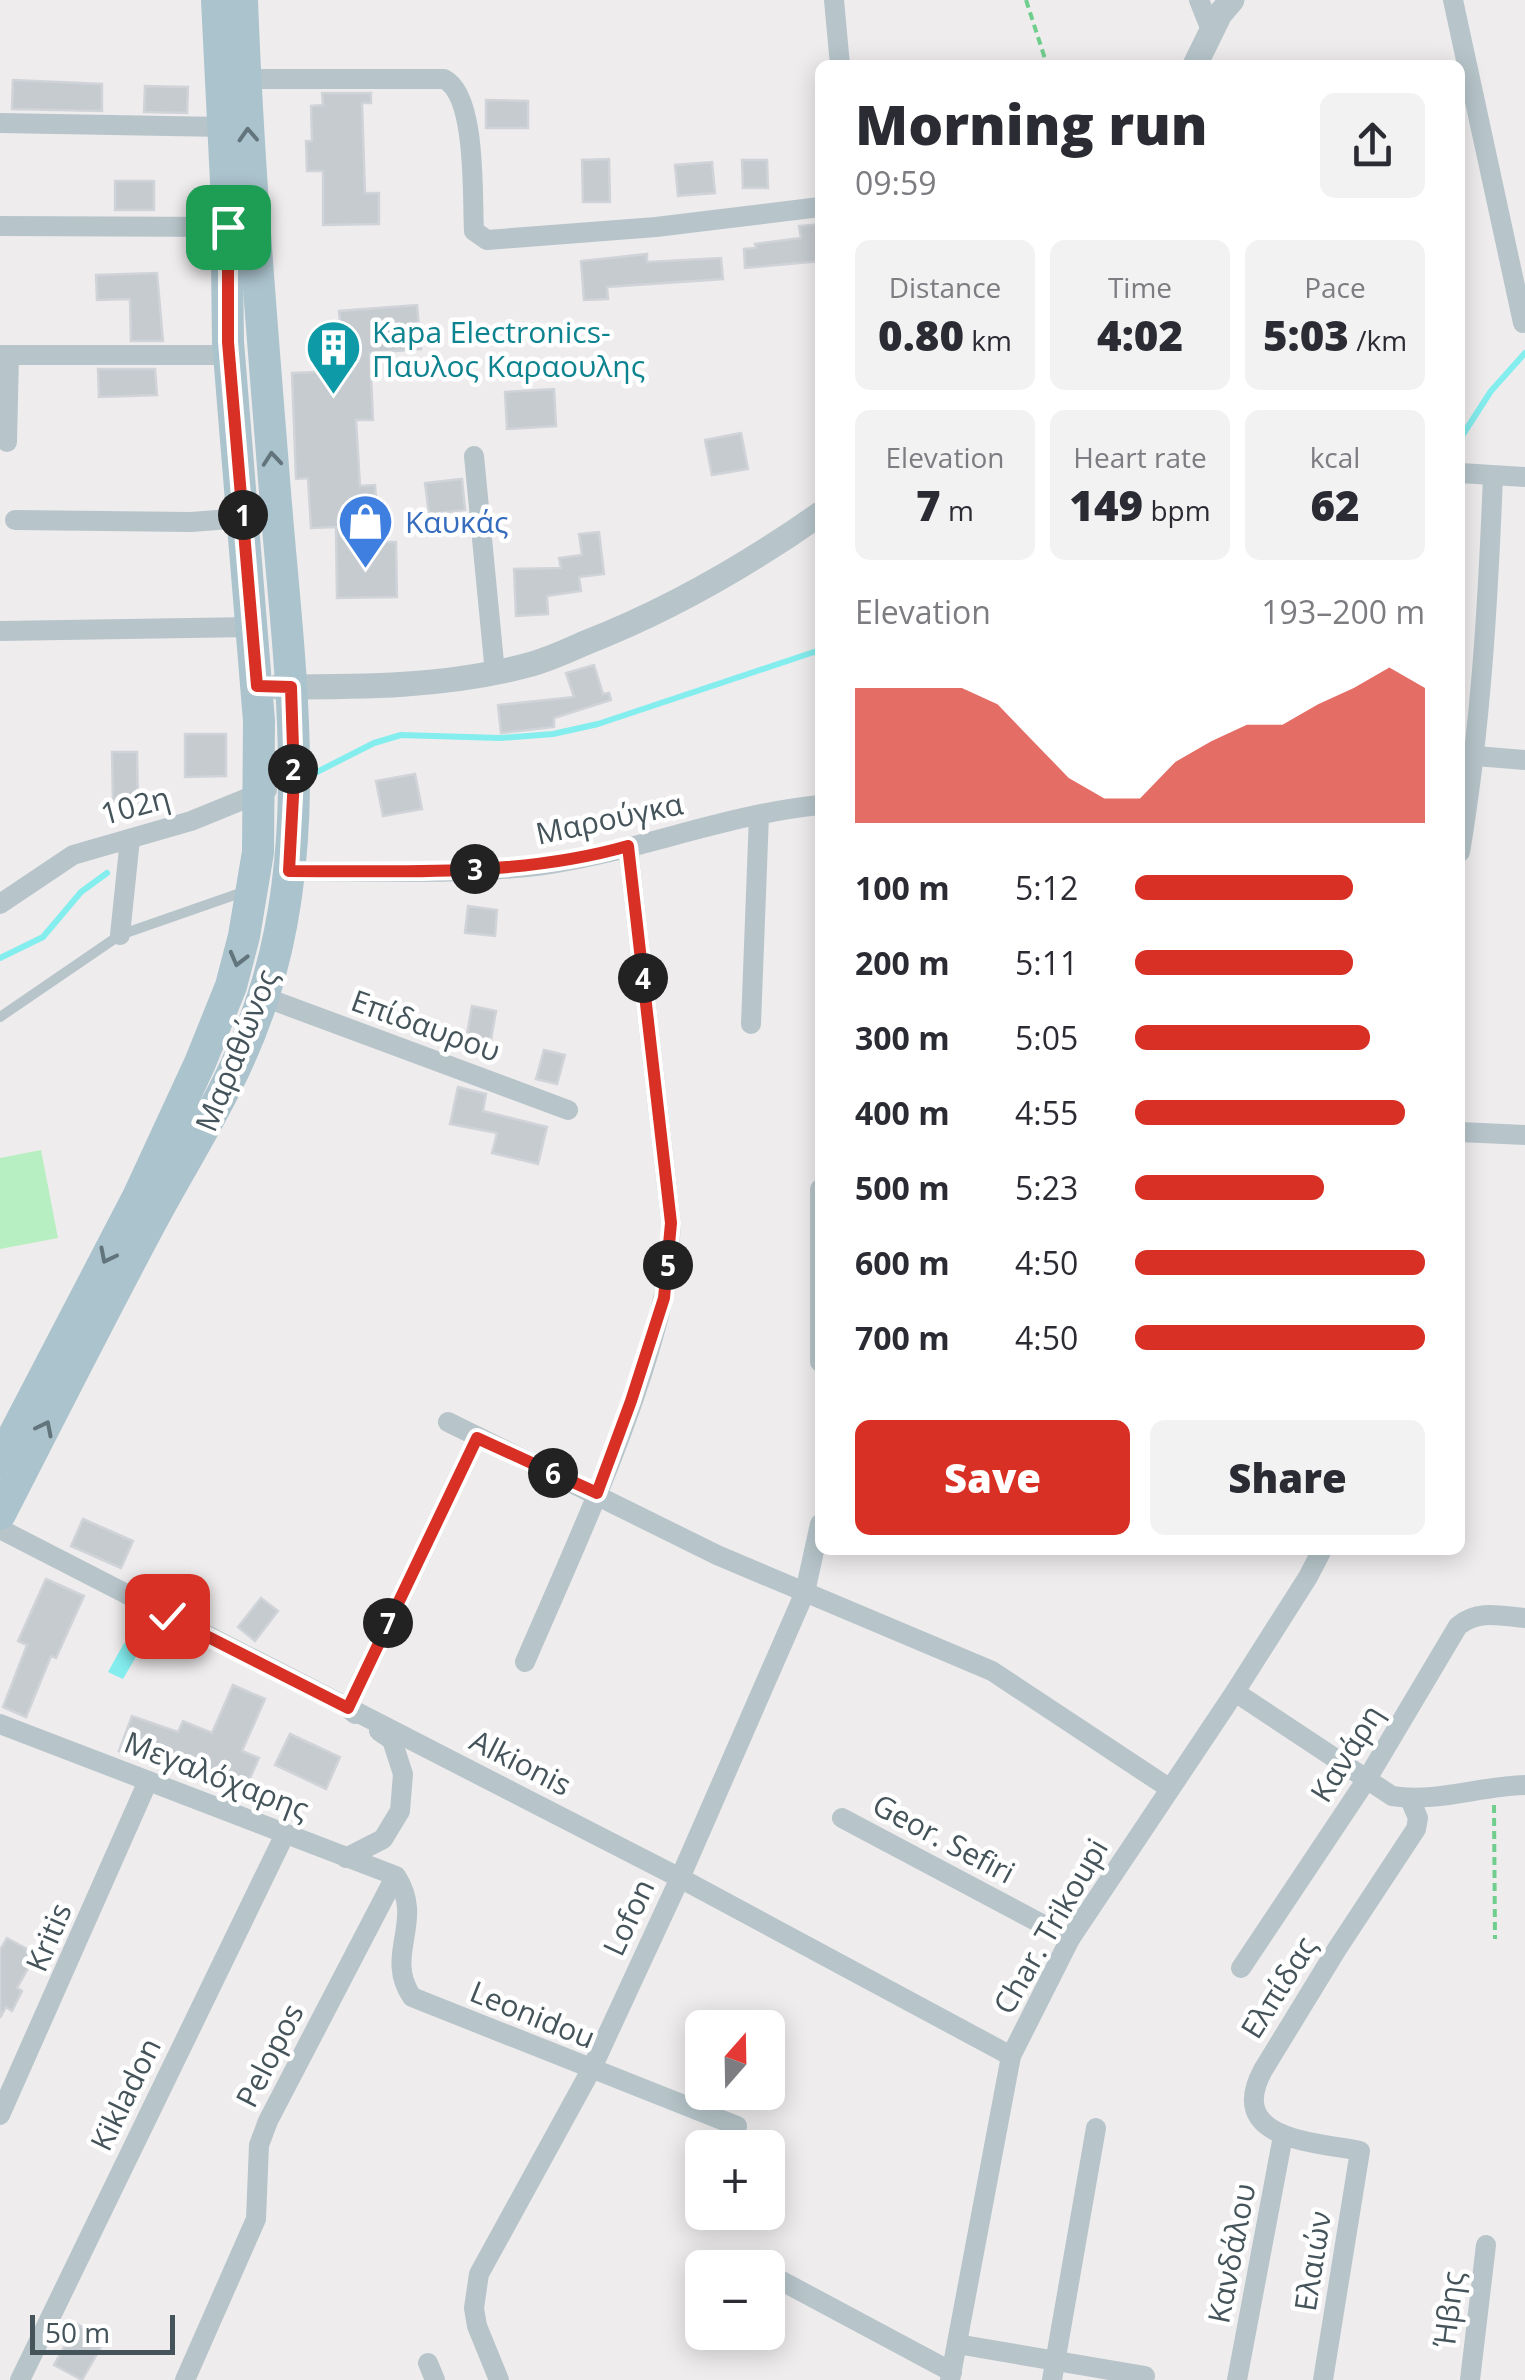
<!DOCTYPE html>
<meta charset="utf-8">
<style>
:root{--surface:#fff;--page:#f2f2f3;--text:#2b2b33;--muted:#7c7c81;--accent:#d93025}
body{margin:0;font-family:"Open Sans",sans-serif;background:var(--page);color:var(--text);height:100vh;display:flex;flex-direction:column;font-size:38px;white-space:nowrap}
*{box-sizing:border-box;margin:0}
p{font-size:32px;color:var(--muted)}
.icon{flex:none;width:55px;height:55px;fill:none;stroke:currentColor;stroke-width:2;stroke-linecap:round;stroke-linejoin:round}
.map{position:relative;flex:1;overflow:hidden}
.drawer{position:absolute;left:815px;top:60px;width:650px;height:1495px;display:flex;flex-direction:column;background:var(--surface);border-radius:15px;box-shadow:0 5px 25px #0003}
.drawer>*{flex:none}
.needle{width:65px;rotate:20deg}
.fabs{position:absolute;left:685px;top:2010px;display:grid;gap:20px}
.fabs a{display:grid;place-items:center;width:100px;height:100px;border-radius:15px;background:var(--surface);box-shadow:0 5px 25px #0003;font-size:50px}
.scale{position:absolute;left:30px;bottom:25px;width:145px;box-sizing:border-box;padding-left:10px;border:5px solid #44545a;border-top:0;font-size:28px;line-height:35px;white-space:nowrap;color:#44545a;-webkit-text-stroke:8px #fff;paint-order:stroke}
.pin{position:absolute;display:grid;place-items:center;width:85px;height:85px;color:#fff;margin:-42px;border-radius:20px;box-shadow:0 5px 15px #0006}
.km{position:absolute;width:50px;height:50px;margin:-25px;border-radius:50%;background:#222;color:#fff;font-size:28px;line-height:50px;text-align:center}
.round{display:grid;place-items:center;flex:none;width:105px;height:105px;border-radius:15px;background:var(--page)}
.head{display:flex;align-items:center;justify-content:space-between;height:170px;padding:0 40px}
h1{font-size:55px;font-weight:800;line-height:75px}
.metrics{display:grid;grid-template-columns:repeat(3,1fr);gap:15px;height:170px;padding:10px 40px}
.metrics div{display:grid;align-content:center;border-radius:15px;background:var(--page);text-align:center}
.metrics b{font-size:42px;font-weight:800}
.metrics small{font-size:28px;font-weight:400}
.metrics p{font-size:28px}
.chart{height:280px;padding:20px 40px}
.chart p{display:flex;justify-content:space-between}
.chart svg{width:100%;height:180px;margin-top:10px;fill:var(--accent);opacity:.7}
.action{display:flex;gap:20px;margin-top:auto;padding:20px 40px}
.action a{flex:1;height:115px;border-radius:15px;background:var(--accent);color:#fff;font-size:40px;font-weight:800;line-height:115px;text-align:center}
.action a+a{background:var(--page);color:var(--text)}
ul{padding:0 40px;list-style:none;font-size:32px}
li{display:grid;grid-template-columns:160px 120px 1fr;align-items:center;height:75px}
li i{height:25px;border-radius:12px;background:var(--accent)}
.map>svg:first-child{display:block}
.green{fill:#b8efc2}
.water{fill:#84edee}
.lines{fill:none;stroke-linecap:round;stroke-linejoin:round}
.stream{stroke:#84edee;stroke-width:6}
.building{fill:#c6cbd0;stroke:#d0d4d9;stroke-width:2.5}
.path{stroke:#70ce8d;stroke-width:4;stroke-dasharray:8 5;stroke-linecap:butt}
.service{stroke:#b7c5ca;stroke-width:10}
.minor{stroke:#b7c5ca;stroke-width:20}
.tertiary{stroke:#b7c5ca;stroke-width:25}
.primary{stroke:#abc3cd;stroke-width:32}
.oneway{stroke:#63757c}
.route-casing{stroke:#fff;stroke-width:20}
.route{stroke:#d93025;stroke-width:12}
.labels{text-anchor:middle;dominant-baseline:central;stroke-width:9;stroke-linejoin:round;paint-order:stroke}
.culture-label{font-size:30px;fill:#0d838f;stroke:#fff;text-anchor:start}
.shop-label{font-size:30px;fill:#366cbe;stroke:#fff;text-anchor:start}
.street-label{font-size:30px;fill:#44545a;stroke:#fff}
</style>
<div class="map">
<svg width="1525" height="2380" viewBox="0 0 1525 2380">
<rect width="100%" height="100%" fill="#efeced"/>
<!-- green -->
<polygon class="green" points="41,1150 58,1238 0,1249 0,1158"/>
<!-- water -->
<polygon class="water" points="124,1643 140,1650 123,1679 108,1672"/>
<g class="lines">
<!-- stream -->
<g class="stream">
<polyline points="1460,439 1491,391 1525,353"/>
<polyline points="313,774 374,743 401,735 500,738 553,734 598,724 820,650"/>
<polyline points="0,958 43,937 81,892 107,873"/>
</g>
</g>
<!-- building -->
<g class="building">
<polygon points="13,80 102,84 102,111 12,109"/>
<polygon points="145,86 188,87 187,113 144,112"/>
<polygon points="322,93 371,93 371,103 362,103 365,193 379,193 379,224 323,225 323,171 307,171 306,141 312,141 311,106 323,105"/>
<polygon points="486,100 528,101 528,128 486,128"/>
<polygon points="609,159 610,202 583,202 582,160"/>
<polygon points="742,160 767,160 768,188 743,188"/>
<polygon points="712,162 715,193 678,196 675,165"/>
<rect x="115" y="181" width="39" height="29"/>
<polygon points="820,224 820,261 745,268 744,249 756,248 755,244 801,238 799,226"/>
<polygon points="647,254 647,262 721,258 723,279 607,287 608,299 584,300 581,261"/>
<polygon points="157,273 163,341 131,341 130,299 97,300 96,275"/>
<polygon points="417,305 421,349 370,353 373,420 356,420 360,486 375,485 379,542 396,542 397,597 337,598 336,527 311,528 308,478 296,479 292,373 344,371 339,311"/>
<polygon points="98,369 155,369 157,395 99,397"/>
<polygon points="554,389 556,426 507,429 505,392"/>
<polygon points="741,433 748,469 712,475 705,440"/>
<polygon points="462,479 465,510 429,514 425,483"/>
<polygon points="599,532 604,574 579,577 581,591 547,596 548,614 516,616 514,569 561,568 559,558 582,555 579,534"/>
<polygon points="594,665 603,694 609,693 611,700 554,718 554,727 501,733 498,705 574,697 566,673"/>
<polygon points="185,734 226,734 226,776 185,777"/>
<polygon points="112,752 137,752 138,802 113,802"/>
<polygon points="415,774 422,809 383,816 376,781"/>
<polygon points="468,906 497,910 495,936 465,933"/>
<polygon points="472,1006 496,1011 490,1045 466,1040"/>
<polygon points="544,1050 565,1055 557,1084 536,1079"/>
<polygon points="458,1087 486,1094 483,1111 547,1127 538,1164 492,1153 497,1133 450,1124"/>
<polygon points="83,1519 133,1541 121,1568 71,1546"/>
<polygon points="46,1579 84,1596 56,1658 51,1656 26,1717 3,1707 27,1645 18,1641"/>
<polygon points="261,1598 278,1611 255,1641 238,1627"/>
<polygon points="233,1685 265,1699 242,1751 259,1758 242,1796 147,1755 145,1760 119,1751 132,1716 178,1732 183,1721 212,1733"/>
<polygon points="290,1734 340,1757 326,1789 275,1765"/>
<polygon points="7,1938 36,1954 17,1988 22,1991 12,2011 6,2007 0,2018 0,1950"/>
<polygon points="77,2324 105,2340 82,2380 54,2365"/>
</g>
<g class="lines">
<!-- path -->
<g class="path">
<polyline points="1026,0 1047,65"/>
<polyline points="1494,1805 1495,1939"/>
</g>
<!-- service -->
<polyline class="service" points="0,1017 120,935 246,891"/>
<!-- minor -->
<g class="minor">
<polyline points="834,0 840,65"/>
<polyline points="1199,0 1211,30"/>
<polyline points="1453,0 1523,323"/>
<path d="M245,79H444C477,95 472,196 474,231L487,240L656,227L820,207"/>
<polyline points="0,123 223,127"/>
<polyline points="0,226 228,227"/>
<polyline points="0,355 229,355"/>
<polyline points="7,442 9,356"/>
<polyline points="474,456 495,673"/>
<polyline points="1460,473 1525,477"/>
<polyline points="15,520 191,522 243,518"/>
<polyline points="0,631 252,627"/>
<polyline points="1476,756 1525,760"/>
<path d="M1460,852C1481,727 1488,602 1493,476"/>
<path d="M289,871C371,871 470,876 550,864C641,850 728,814 820,805"/>
<polyline points="0,904 73,855 191,821 267,790"/>
<polyline points="120,935 130,839"/>
<polyline points="264,997 568,1110"/>
<polyline points="751,1024 759,815"/>
<polyline points="1460,1132 1525,1135"/>
<polyline points="820,1189 820,1362"/>
<polyline points="448,1422 717,1555 992,1671 1169,1788"/>
<polyline points="0,1529 680,1878 1011,2056"/>
<path d="M525,1662C574,1548 635,1420 663,1299C669,1274 669,1248 671,1223L628,846"/>
<path d="M1235,1692L1392,1796C1437,1803 1480,1786 1525,1785"/>
<polyline points="355,1714 348,1708 477,1438"/>
<path d="M0,1724L396,1876C426,1922 383,1954 412,1997L737,2126"/>
<polyline points="842,1818 1070,1939"/>
<polyline points="346,1858 383,1839 400,1811 403,1774 392,1740 379,1731"/>
<path d="M1241,1968L1367,1779L1458,1626C1478,1609 1501,1616 1525,1618"/>
<polyline points="0,2115 148,1781"/>
<polyline points="778,2279 952,2372"/>
<polyline points="957,2344 1145,2376"/>
<polyline points="428,2363 435,2380"/>
<polyline points="20,2380 285,1834"/>
<polyline points="185,2380 256,2219 259,2145 268,2121 395,1877"/>
<polyline points="499,2380 477,2326 474,2308 479,2274 591,2070 680,1878 805,1592 820,1524"/>
<polyline points="950,2380 1011,2056 1070,1939 1235,1692 1308,1577 1322,1550"/>
<polyline points="1052,2380 1096,2128"/>
<polyline points="1237,2380 1283,2136"/>
<path d="M1323,2380L1360,2151C1315,2142 1225,2140 1263,2070L1337,1949L1416,1829L1418,1818L1410,1799"/>
<polyline points="1470,2380 1486,2245"/>
</g>
<!-- tertiary -->
<g class="tertiary">
<polyline points="1195,65 1220,14 1232,0"/>
<path d="M277,687C360,687 447,687 528,665C548,660 567,651 585,643C670,610 746,566 820,514"/>
</g>
<!-- primary -->
<g class="primary">
<polyline points="0,1462 138,1197 200,1063 231,986 244,936 258,852 259,721 228,342 226,182 217,0"/>
<path d="M0,1514C52,1413 103,1311 157,1211C197,1138 237,1078 263,997C316,835 288,658 275,492C262,328 248,164 242,0"/>
</g>
</g>
<!-- one-way arrows -->
<defs><path id="oneway-chevron" d="M-2-3.5L2.5 0L-2 3.5" fill="none" stroke-width="1.6" stroke-linecap="round" stroke-linejoin="round" transform="scale(2.5)"/></defs>
<g class="oneway">
<use href="#oneway-chevron" transform="translate(248 135) rotate(-93)"/>
<use href="#oneway-chevron" transform="translate(272 459) rotate(-95)"/>
<use href="#oneway-chevron" transform="translate(238 959) rotate(105)"/>
<use href="#oneway-chevron" transform="translate(107 1256) rotate(117)"/>
<use href="#oneway-chevron" transform="translate(45 1428) rotate(-63)"/>
</g>
<g class="lines">
<defs>
<path id="route" d="M167,1616L348,1708L477,1438L597,1493L631,1401L664,1298L671,1223L628,846C519,877 402,871 289,871L294,778L291,687L257,686L228,342V227"/>
</defs>
<!-- route casing -->
<use href="#route" class="route-casing"/>
<!-- route -->
<use href="#route" class="route"/>
</g>
<!-- icons -->
<defs>
<symbol id="building-pin" viewBox="-11 -11 22 30"><path d="M0 17L-7.5 6A9.5 9.5 0 1 1 7.5 6Z" fill="#0f9aa8" stroke="#fff"/><path d="M-4-6H4V6H1V3H-1V6H-4ZM-2.5-4.3h1.7v1.8h-1.7ZM.8-4.3h1.7v1.8H.8ZM-2.5-1h1.7V.8h-1.7ZM.8-1h1.7V.8H.8Z" fill="#fff"/></symbol>
<symbol id="shop-pin" viewBox="-11 -11 22 30"><path d="M0 17L-7.5 6A9.5 9.5 0 1 1 7.5 6Z" fill="#3f7fe0" stroke="#fff"/><path d="M-5-2.5h2.3a2.7 3.5 0 0 1 5.4 0H5L5.5 6h-11ZM-1.5-2.5h3a1.5 2.3 0 0 0-3 0Z" fill="#fff"/></symbol>
</defs>
<g fill-rule="evenodd">
<use href="#building-pin" x="302" y="316" width="63" height="86"/>
<use href="#shop-pin" x="334" y="490" width="63" height="86"/>
</g>
<g class="labels">
<!-- culture labels -->
<g class="culture-label">
<text x="372" y="331">Kapa Electronics-<tspan x="372" dy="34">Παυλος Καραουλης</tspan></text>
</g>
<!-- shop labels -->
<g class="shop-label">
<text x="405" y="521">Καυκάς</text>
</g>
<!-- street labels -->
<g class="street-label">
<text transform="translate(135 805) rotate(-15)">102η</text>
<text transform="translate(609 818) rotate(-12)">Μαρούγκα</text>
<text transform="translate(426 1025) rotate(20)">Επίδαυρου</text>
<text transform="translate(236 1050) rotate(-68)">Μαραθώνος</text>
<text transform="translate(1346 1753) rotate(-58)">Κανάρη</text>
<text transform="translate(521 1762) rotate(27)">Alkionis</text>
<text transform="translate(217 1775) rotate(21)">Μεγαλόχαρης</text>
<text transform="translate(944 1838) rotate(28)">Geor. Sefiri</text>
<text transform="translate(628 1917) rotate(-65)">Lofon</text>
<text transform="translate(1050 1926) rotate(-60)">Char. Trikoupi</text>
<text transform="translate(48 1937) rotate(-67)">Kritis</text>
<text transform="translate(1278 1987) rotate(-58)">Ελπίδας</text>
<text transform="translate(533 2014) rotate(22)">Leonidou</text>
<text transform="translate(269 2055) rotate(-63)">Pelopos</text>
<text transform="translate(125 2094) rotate(-64)">Kikladon</text>
<text transform="translate(1231 2253) rotate(-79)">Κανδάλου</text>
<text transform="translate(1312 2261) rotate(-81)">Ελαιών</text>
<text transform="translate(1448 2309) rotate(-83)">Ήβης</text>
</g>
</g>
</svg>
<div class="fabs">
<a><svg class="needle" viewBox="-14 -14 28 28"><path d="M0-13l5 13h-10z" fill="#e53935"/><path d="M0 13l5-13h-10z" fill="#7c7c81"/></svg></a>
<a>+</a>
<a>−</a>
</div>
<div class="scale">50 m</div>
<div class="pin" style="left:228px;top:227px;background:#1e9e55"><svg class="icon" aria-label="arrive" viewBox="0 0 24 24"><path d="M6 21V4h12l-3 4 3 4H6"/></svg></div>
<div class="pin" style="left:167px;top:1616px;background:#d93025"><svg class="icon" aria-label="check" viewBox="0 0 24 24"><path d="M5 12l5 5 9-10"/></svg></div>
<b class="km" style="left:243px;top:515px">1</b>
<b class="km" style="left:293px;top:769px">2</b>
<b class="km" style="left:475px;top:869px">3</b>
<b class="km" style="left:643px;top:978px">4</b>
<b class="km" style="left:668px;top:1265px">5</b>
<b class="km" style="left:553px;top:1473px">6</b>
<b class="km" style="left:388px;top:1623px">7</b>
<section class="drawer">
<div class="head"><div><h1>Morning run</h1><p>09:59</p></div><a class="round"><svg class="icon" aria-label="share" viewBox="0 0 24 24"><path d="M12 15V3M7 8l5-5 5 5M5 13v7h14v-7"/></svg></a></div>
<div class="metrics">
<div><p>Distance</p><b>0.80<small> km</small></b></div>
<div><p>Time</p><b>4:02</b></div>
<div><p>Pace</p><b>5:03<small> /km</small></b></div>
</div>
<div class="metrics">
<div><p>Elevation</p><b>7<small> m</small></b></div>
<div><p>Heart rate</p><b>149<small> bpm</small></b></div>
<div><p>kcal</p><b>62</b></div>
</div>
<div class="chart"><p><span>Elevation</span>193–200 m</p>
<svg viewBox="0 0 160 44" preserveAspectRatio="none"><path d="M0 44V11L10 11L20 11L30 11L40 15L50 24L60 33L70 38L80 38L90 29L100 24L110 20L120 20L130 15L140 11L150 6L160 11V44z"/></svg>
</div>
<ul>
<li><b>100 m</b>5:12<i style="width:75%"></i></li>
<li><b>200 m</b>5:11<i style="width:75%"></i></li>
<li><b>300 m</b>5:05<i style="width:81%"></i></li>
<li><b>400 m</b>4:55<i style="width:93%"></i></li>
<li><b>500 m</b>5:23<i style="width:65%"></i></li>
<li><b>600 m</b>4:50<i style="width:100%"></i></li>
<li><b>700 m</b>4:50<i style="width:100%"></i></li>
</ul>
<div class="action"><a>Save</a><a>Share</a></div>
</section>
</div>
